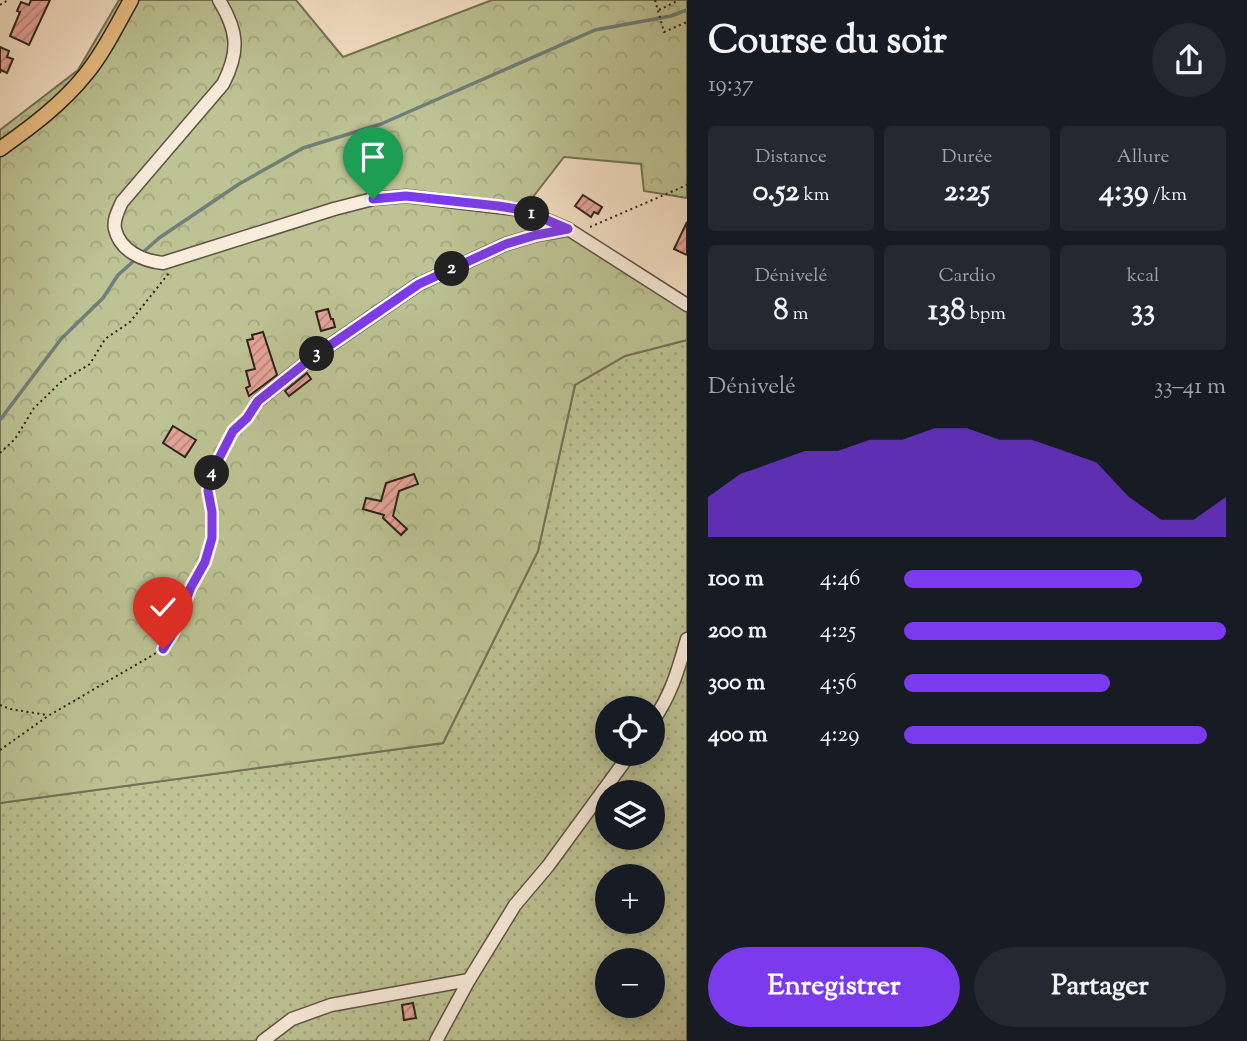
<!DOCTYPE html>
<html lang="fr">
<meta charset="utf-8">
<style>
:root{--surface:#171b24;--page:#242831;--text:#f1f3f6;--muted:#9ea1a6;--accent:#7c3aed}
body{margin:0;font-family:"Sorts Mill Goudy",serif;background:var(--page);color:var(--text);height:100vh;display:flex;flex-direction:column;font-size:26px;white-space:nowrap}
*{box-sizing:border-box;margin:0}
p{font-size:23px;color:var(--muted)}
.icon{flex:none;width:38px;height:38px;fill:none;stroke:currentColor;stroke-width:2;stroke-linecap:round;stroke-linejoin:round}
.map{position:relative;flex:1;overflow:hidden}
.panel{display:flex;flex-direction:column;background:var(--surface);width:560px}
.panel>*{flex:none}
.controls{position:absolute;left:595px;top:696px;display:grid;gap:14px}
.controls a{display:grid;place-items:center;width:70px;height:70px;border-radius:50%;background:var(--surface);box-shadow:0 4px 18px #0003;font-size:35px}
.pin{position:absolute;display:grid;place-items:center;width:60px;height:60px;color:#fff;margin:-72px -30px;border-radius:50% 50% 50% 0;rotate:-45deg;box-shadow:0 0 7px #0007}
.pin .icon{rotate:45deg}
.km{position:absolute;width:35px;height:35px;margin:-18px;border-radius:50%;background:#222;color:#fff;font-size:19px;line-height:35px;text-align:center}
.round{display:grid;place-items:center;flex:none;width:74px;height:74px;border-radius:37px;background:var(--page)}
.summary{display:flex;align-items:center;justify-content:space-between;height:119px;padding:0 21px}
h1{font-size:38px;font-weight:800;line-height:52px}
.figures{display:grid;grid-template-columns:repeat(3,1fr);gap:10px;height:119px;padding:7px 21px}
.figures div{display:grid;align-content:center;border-radius:7px;background:var(--page);text-align:center}
.figures b{font-size:30px;font-weight:800}
.figures small{font-size:19px;font-weight:400}
.figures p{font-size:19px}
.chart{height:196px;padding:14px 21px}
.chart p{display:flex;justify-content:space-between}
.chart svg{width:100%;height:126px;margin-top:7px;fill:var(--accent);opacity:.7}
.primary-button{display:flex;gap:14px;margin-top:auto;padding:14px 21px}
.primary-button a{flex:1;height:80px;border-radius:42px;background:var(--accent);color:#fff;font-size:28px;font-weight:800;line-height:80px;text-align:center}
.primary-button a+a{background:var(--page);color:var(--text)}
ul{padding:0 21px;list-style:none;font-size:23px}
li{display:grid;grid-template-columns:112px 84px 1fr;align-items:center;height:52px}
li i{height:18px;border-radius:9px;background:var(--accent)}
main{display:flex;flex:1;min-height:0}
.map>svg:first-child{display:block}
.grass{fill:url(#grass-dots);stroke:#757258;stroke-width:2;fill-rule:evenodd}
.forest{fill:url(#forest-crowns);stroke:#757258;stroke-width:2}
.lines{fill:none;stroke-linecap:round;stroke-linejoin:round}
.stream{stroke:#707f7a;stroke-width:3.5}
.building{fill:url(#building-hatch);stroke:#2d221c;stroke-width:2}
.minor-casing{stroke:#5f5247;stroke-width:15}
.major-casing{stroke:#2d221c;stroke-width:17}
.path{stroke:#2d221c;stroke-width:2;stroke-dasharray:2 3.5;stroke-linecap:butt}
.minor{stroke:#f9ecdb;stroke-width:12}
.major{stroke:#ebc184;stroke-width:14}
.route-casing{stroke:#fff;stroke-width:14}
.route{stroke:#7c3aed;stroke-width:9}
</style>
<main>
<div class="map">
<svg width="687" height="1041" viewBox="0 0 687 1041">
<defs>
<pattern id="grass-dots" width="8" height="8" patternUnits="userSpaceOnUse" patternTransform="scale(1.75)"><rect width="8" height="8" fill="#bdc394"/><path d="M2 2h.1M6 6h.1" fill="none" stroke="#a3a77f" stroke-width="1.8" stroke-linecap="round"/></pattern>
<pattern id="forest-crowns" width="20" height="18" patternUnits="userSpaceOnUse" patternTransform="scale(1.75)"><rect width="20" height="18" fill="#bdc394"/><path d="M2 6a3 3 0 1 1 6 0M12 15a3 3 0 1 1 6 0" fill="none" stroke="#a3a77f"/></pattern>
<pattern id="building-hatch" width="6" height="6" patternUnits="userSpaceOnUse" patternTransform="scale(1.75)"><rect width="6" height="6" fill="#e6a59a"/><path d="M-1 1l2-2M0 6l6-6M5 7l2-2" fill="none" stroke="#bb867d"/></pattern>
</defs>
<rect width="100%" height="100%" fill="#f6e2c7"/>
<filter id="stains"><feTurbulence type="fractalNoise" baseFrequency=".00286" numOctaves="4"/><feColorMatrix values="0 0 0 0 .2 0 0 0 0 .09 0 0 0 0 .02 0 0 0 .5 -.17"/></filter>
<radialGradient id="worn" r=".72"><stop offset=".6" stop-color="#630" stop-opacity="0"/><stop offset="1" stop-color="#630" stop-opacity=".3"/></radialGradient>
<!-- grass -->
<path class="grass" d="M687,340V1041H0V803L443,743L538,551L575,385L625,356ZM607,709H653V754H607ZM607,793H653V838H607ZM607,877H653V922H607ZM607,961H653V1006H607Z"/>
<!-- forest -->
<polygon class="forest" points="119,0 296,0 343,57 492,0 687,0 687,198 644,191 641,164 564,157 523,210 687,305 687,340 625,356 575,385 538,551 443,743 0,803 0,130 78,70"/>
<g class="lines">
<!-- stream -->
<g class="stream">
<polyline points="141,254 159,238 239,184 303,148 381,124 595,30 671,16 687,10"/>
<polyline points="0,420 61,339 103,298 118,275 136,259"/>
</g>
</g>
<!-- building -->
<g class="building">
<polygon points="31,0 50,0 29,45 10,36 20,12 17,11 21,2 29,5"/>
<polygon points="0,47 9,51 7,57 13,59 7,73 1,70 0,73"/>
<polygon points="583,195 602,207 598,214 594,212 591,217 575,206"/>
<polygon points="687,222 687,255 674,249"/>
<polygon points="328,309 331,319 333,319 335,327 321,331 316,312"/>
<polygon points="263,332 277,375 249,396 246,388 250,386 246,371 255,369 247,340 253,339 252,335"/>
<polygon points="307,373 311,379 289,396 285,391"/>
<polygon points="173,426 196,440 185,457 163,443"/>
<polygon points="414,474 418,484 399,491 393,516 407,529 401,535 383,518 384,515 363,509 366,498 381,501 386,483"/>
<polygon points="413,1003 416,1018 404,1020 402,1005"/>
</g>
<g class="lines">
<defs>
<g id="minor">
<path d="M219,0C238,31 240,51 223,84L122,202C118,211 113,220 115,229C120,251 143,261 163,263L334,209L373,199L406,196L523,210L568,229L687,305"/>
<polyline points="258,401 313,357 419,284 506,244 536,235 566,230"/>
<path d="M653,721C672,693 678,670 687,639"/>
<polyline points="263,1041 292,1019 331,1005 469,980"/>
<polyline points="436,1041 469,980 515,905 548,866 630,754"/>
</g>
<path id="major" d="M0,149C31,127 62,104 86,74C104,52 117,25 131,0"/>
</defs>
<!-- minor casing -->
<use href="#minor" class="minor-casing"/>
<!-- major casing -->
<use href="#major" class="major-casing"/>
<!-- path -->
<g class="path">
<polyline points="655,0 664,32 687,22"/>
<polyline points="0,5 8,0"/>
<polyline points="659,10 679,0"/>
<polyline points="590,227 687,185"/>
<polyline points="0,453 15,439 34,408 62,381 90,364 105,339 130,322 169,273"/>
<polyline points="0,705 10,709 47,715"/>
<path d="M0,750L48,716L163,649C176,628 181,607 192,586C199,570 211,555 213,537C215,516 204,493 212,473C215,463 227,438 234,430C240,423 247,418 252,411"/>
</g>
<!-- minor -->
<use href="#minor" class="minor"/>
<!-- major -->
<use href="#major" class="major"/>
</g>
<g class="lines">
<defs>
<polyline id="route" points="163,649 173,633 191,587 205,562 212,538 212,512 208,491 211,474 233,431 247,418 258,401 313,357 419,284 506,244 536,235 568,229 523,210 498,206 406,196 373,199"/>
</defs>
<!-- route casing -->
<use href="#route" class="route-casing"/>
<!-- route -->
<use href="#route" class="route"/>
</g>
<rect width="100%" height="100%" filter="url(#stains)"/>
<rect width="100%" height="100%" fill="url(#worn)"/>
</svg>
<div class="controls">
<a><svg class="icon" aria-label="locate" viewBox="0 0 24 24"><circle cx="12" cy="12" r="6"/><path d="M12 2v4M12 18v4M2 12h4M18 12h4"/></svg></a>
<a><svg class="icon" aria-label="layers" viewBox="0 0 24 24"><path d="M12 4l9 5-9 5-9-5zM3 14l9 5 9-5"/></svg></a>
<a>+</a>
<a>−</a>
</div>
<div class="pin" style="left:373px;top:199px;background:#1e9e55"><svg class="icon" aria-label="arrive" viewBox="0 0 24 24"><path d="M6 21V4h12l-3 4 3 4H6"/></svg></div>
<div class="pin" style="left:163px;top:649px;background:#d93025"><svg class="icon" aria-label="check" viewBox="0 0 24 24"><path d="M5 12l5 5 9-10"/></svg></div>
<b class="km" style="left:532px;top:214px">1</b>
<b class="km" style="left:452px;top:269px">2</b>
<b class="km" style="left:317px;top:354px">3</b>
<b class="km" style="left:212px;top:473px">4</b>
</div>
<section class="panel">
<div class="summary"><div><h1>Course du soir</h1><p>19:37</p></div><a class="round"><svg class="icon" aria-label="share" viewBox="0 0 24 24"><path d="M12 15V3M7 8l5-5 5 5M5 13v7h14v-7"/></svg></a></div>
<div class="figures">
<div><p>Distance</p><b>0.52<small> km</small></b></div>
<div><p>Durée</p><b>2:25</b></div>
<div><p>Allure</p><b>4:39<small> /km</small></b></div>
</div>
<div class="figures">
<div><p>Dénivelé</p><b>8<small> m</small></b></div>
<div><p>Cardio</p><b>138<small> bpm</small></b></div>
<div><p>kcal</p><b>33</b></div>
</div>
<div class="chart"><p><span>Dénivelé</span>33–41 m</p>
<svg viewBox="0 0 160 44" preserveAspectRatio="none"><path d="M0 44V30L10 22L20 18L30 14L40 14L50 10L60 10L70 6L80 6L90 10L100 10L110 14L120 18L130 30L140 38L150 38L160 30V44z"/></svg>
</div>
<ul>
<li><b>100 m</b>4:46<i style="width:74%"></i></li>
<li><b>200 m</b>4:25<i style="width:100%"></i></li>
<li><b>300 m</b>4:56<i style="width:64%"></i></li>
<li><b>400 m</b>4:29<i style="width:94%"></i></li>
</ul>
<div class="primary-button"><a>Enregistrer</a><a>Partager</a></div>
</section>
</main>
